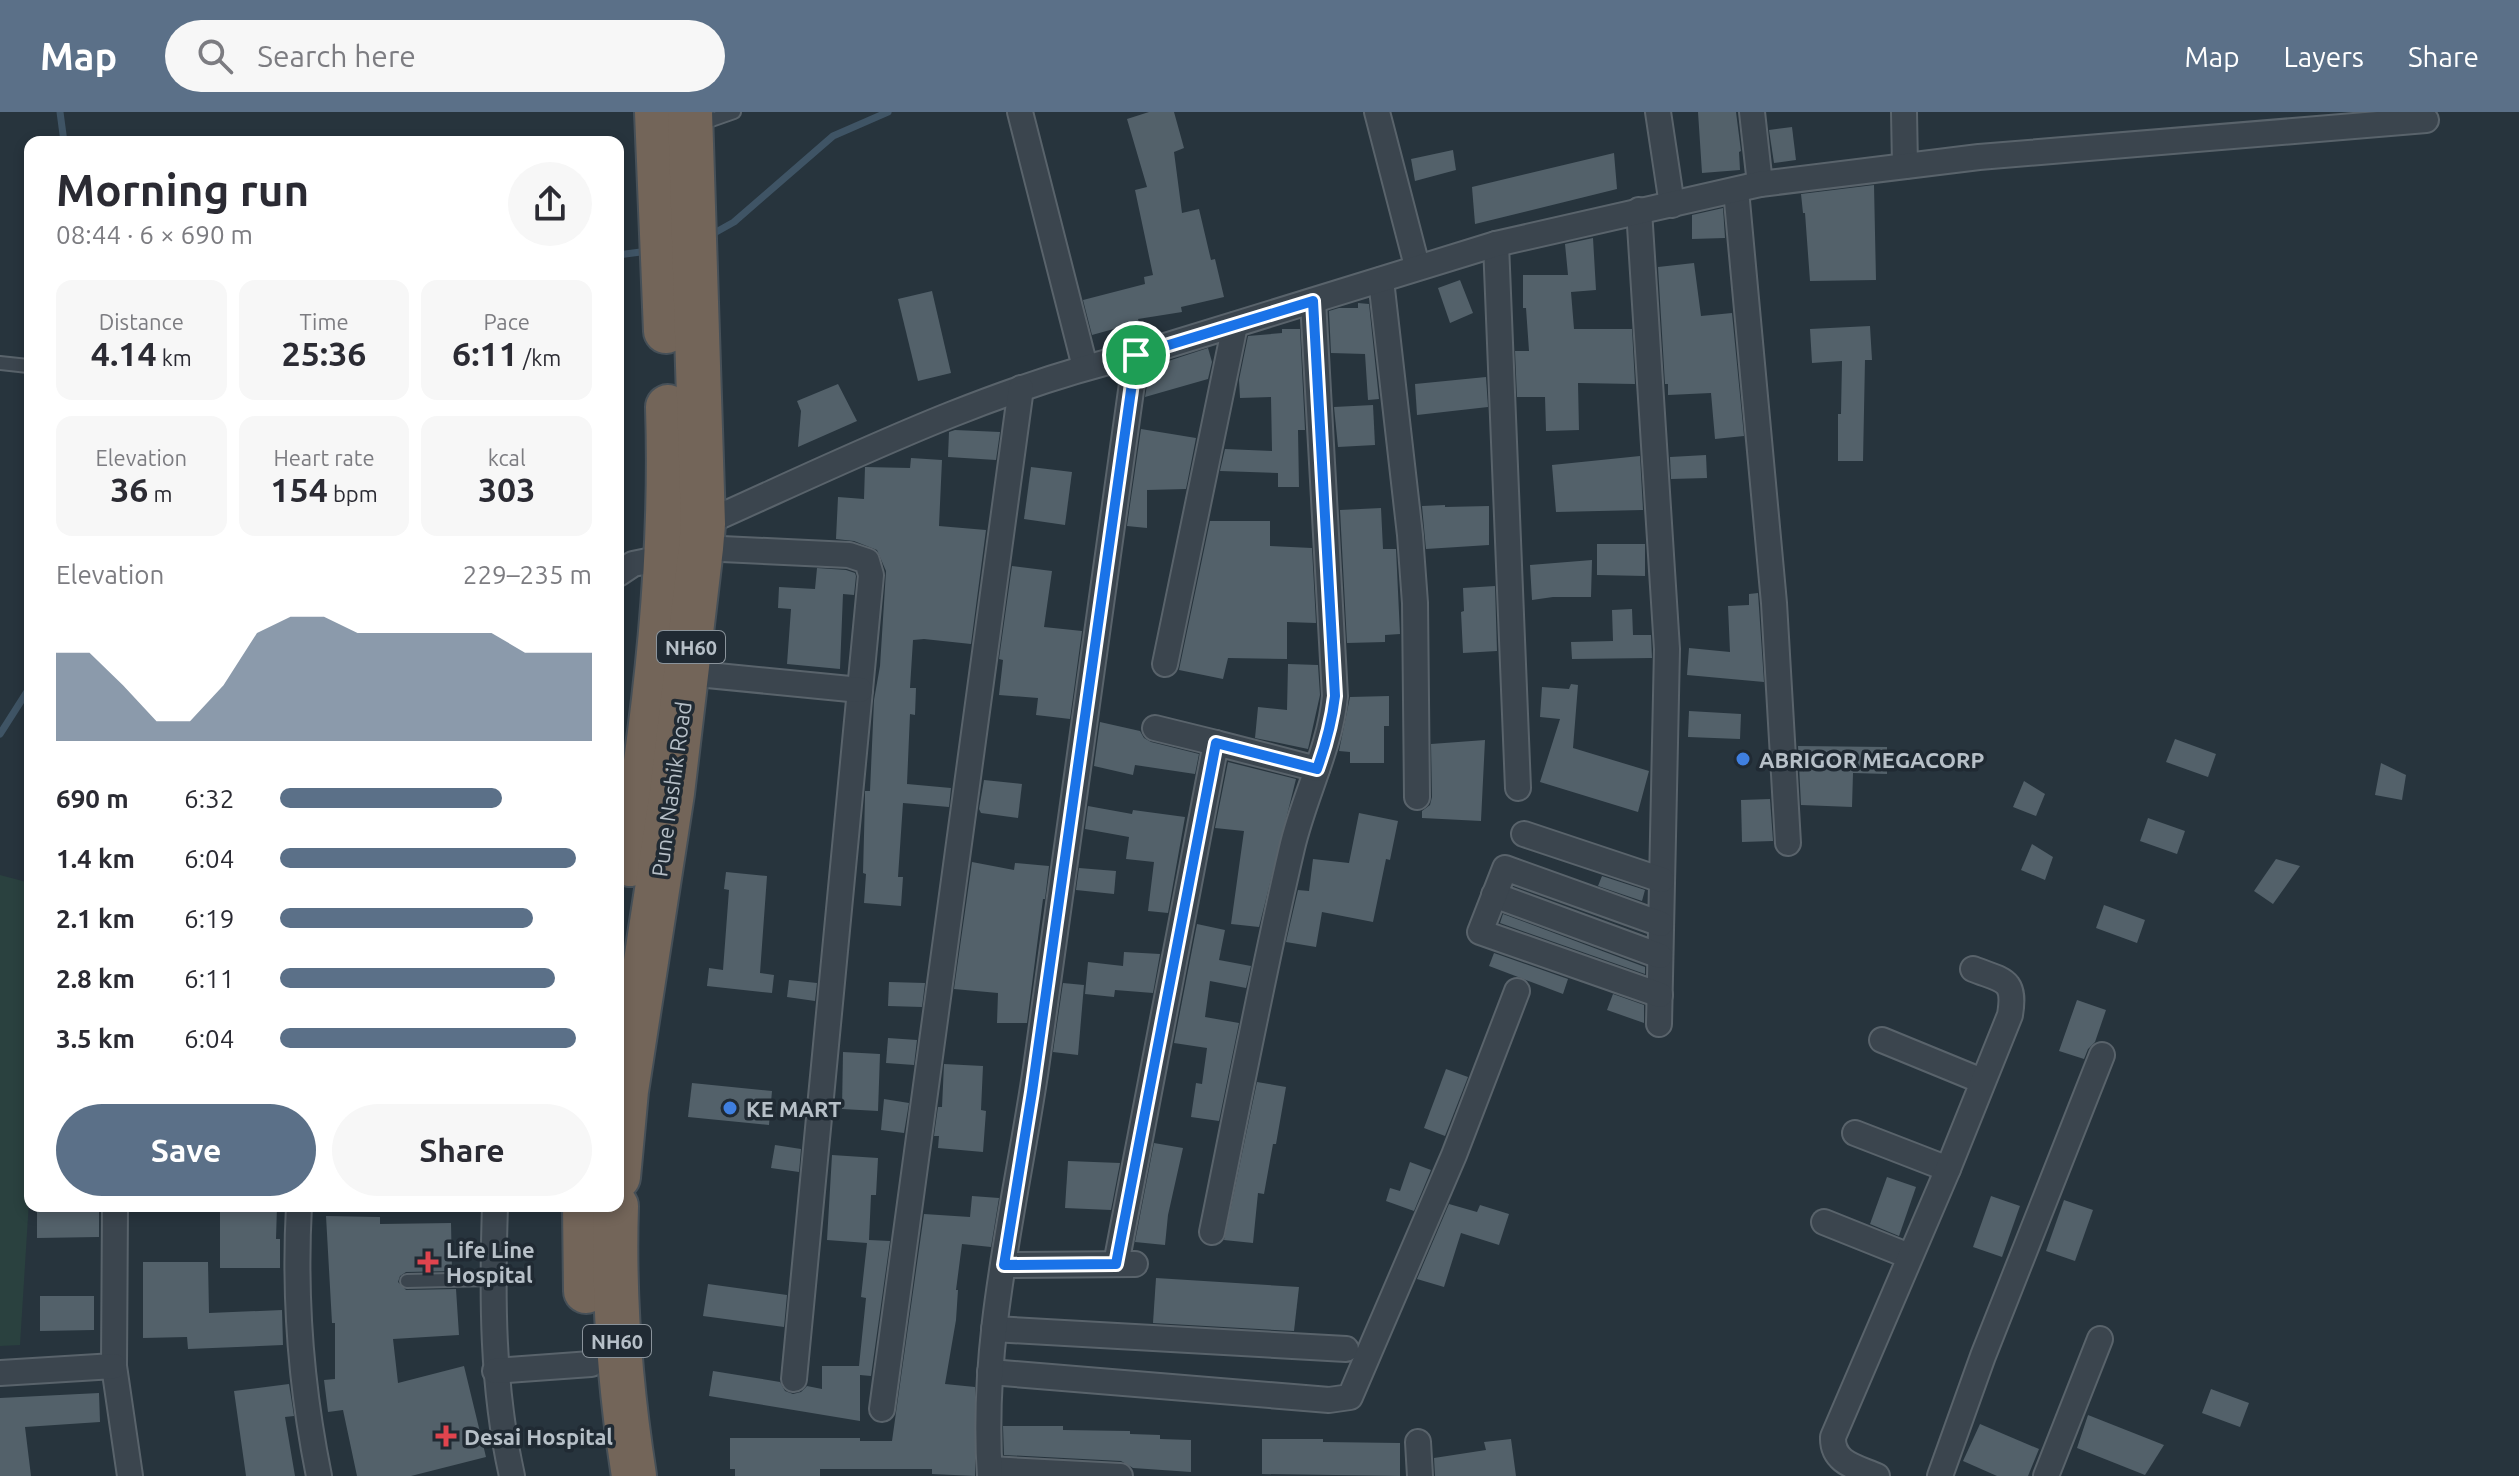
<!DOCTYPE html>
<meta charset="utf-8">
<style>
:root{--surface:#fff;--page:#f7f7f7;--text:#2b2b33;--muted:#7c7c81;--accent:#5b7088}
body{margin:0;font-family:Ubuntu,sans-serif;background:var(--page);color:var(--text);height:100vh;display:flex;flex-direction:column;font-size:30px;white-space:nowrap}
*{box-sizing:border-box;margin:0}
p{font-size:26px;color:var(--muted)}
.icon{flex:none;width:44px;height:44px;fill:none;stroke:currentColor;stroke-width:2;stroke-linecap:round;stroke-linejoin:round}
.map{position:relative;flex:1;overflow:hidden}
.drawer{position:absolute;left:24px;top:24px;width:600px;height:1076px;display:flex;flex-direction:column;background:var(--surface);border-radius:16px;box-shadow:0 4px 12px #0003}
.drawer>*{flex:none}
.pin{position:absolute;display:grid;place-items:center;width:68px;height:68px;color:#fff;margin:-34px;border:4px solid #fff;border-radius:50%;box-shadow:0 2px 8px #0007}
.round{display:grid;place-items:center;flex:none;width:84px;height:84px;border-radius:42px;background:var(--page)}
.head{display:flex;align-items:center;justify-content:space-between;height:136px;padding:0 32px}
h1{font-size:44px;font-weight:700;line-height:60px}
.stats{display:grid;grid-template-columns:repeat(3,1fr);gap:12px;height:136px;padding:8px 32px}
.stats div{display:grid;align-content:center;border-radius:16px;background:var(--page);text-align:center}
.stats b{font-size:34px;font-weight:700}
.stats small{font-size:22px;font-weight:400}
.stats p{font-size:22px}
.chart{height:224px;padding:16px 32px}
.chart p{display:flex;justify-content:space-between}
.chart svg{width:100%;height:144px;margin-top:8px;fill:var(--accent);opacity:.7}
.action{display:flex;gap:16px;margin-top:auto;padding:16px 32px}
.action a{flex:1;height:92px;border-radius:48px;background:var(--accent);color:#fff;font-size:32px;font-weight:700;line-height:92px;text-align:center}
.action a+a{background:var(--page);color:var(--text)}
ul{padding:0 32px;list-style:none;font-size:26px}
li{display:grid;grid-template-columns:128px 96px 1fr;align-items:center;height:60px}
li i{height:20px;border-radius:10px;background:var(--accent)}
header{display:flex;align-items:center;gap:48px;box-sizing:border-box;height:112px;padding:0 40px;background:var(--accent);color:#fff}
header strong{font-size:38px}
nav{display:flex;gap:44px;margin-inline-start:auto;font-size:28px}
.search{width:560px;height:72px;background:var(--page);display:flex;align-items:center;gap:20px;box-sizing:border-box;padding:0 28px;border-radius:44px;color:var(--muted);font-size:30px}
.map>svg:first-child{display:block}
.green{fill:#2a413f}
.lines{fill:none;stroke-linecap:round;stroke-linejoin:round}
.stream{stroke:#3f5465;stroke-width:7}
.building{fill:#53616a}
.lane-casing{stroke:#59636b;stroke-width:16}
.street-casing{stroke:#59636b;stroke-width:28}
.highway-casing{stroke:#465058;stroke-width:48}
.lane{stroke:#3b454e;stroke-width:12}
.street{stroke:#3b454e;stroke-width:24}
.highway{stroke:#736559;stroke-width:44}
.route-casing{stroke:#fff;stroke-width:16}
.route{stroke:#1a73e8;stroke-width:10}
.shop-dot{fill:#3f7fe0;stroke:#202a33;stroke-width:3}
.health-dot{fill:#e0444e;stroke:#202a33;stroke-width:3}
.labels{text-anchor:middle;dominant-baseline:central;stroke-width:7;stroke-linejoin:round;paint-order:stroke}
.shield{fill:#202a33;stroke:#8a939b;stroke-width:2}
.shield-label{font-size:20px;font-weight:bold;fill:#b7c0c8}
.poi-label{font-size:22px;font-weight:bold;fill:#b7c0c8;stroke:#202a33;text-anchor:start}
.street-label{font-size:22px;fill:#b7c0c8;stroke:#202a33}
</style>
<header>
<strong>Map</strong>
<div class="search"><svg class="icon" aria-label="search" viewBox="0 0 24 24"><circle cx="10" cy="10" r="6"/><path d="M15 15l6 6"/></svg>Search here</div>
<nav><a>Map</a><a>Layers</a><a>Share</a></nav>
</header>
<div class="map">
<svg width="2519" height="1364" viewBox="0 0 2519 1364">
<rect width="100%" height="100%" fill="#27343d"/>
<!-- green -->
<polygon class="green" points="0,763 30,771 30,1073 20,1233 0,1234"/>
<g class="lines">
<!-- stream -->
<g class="stream">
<polyline points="60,0 64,30"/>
<polyline points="709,124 734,110 833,24 888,0"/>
<polyline points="618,143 648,139"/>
<polyline points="0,622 30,575"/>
</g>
</g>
<!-- building -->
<g class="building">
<polygon points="1149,0 1174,0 1184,36 1174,40 1182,101 1199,97 1211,148 1215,147 1224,185 1181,195 1182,200 1138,207 1139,210 1092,223 1083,188 1145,172 1144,165 1153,163 1135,78 1147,75 1127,7"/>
<polygon points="1698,0 1736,0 1741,39 1739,40 1740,58 1702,61"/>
<polygon points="1792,15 1796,48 1774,51 1769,18"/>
<polygon points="1453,38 1456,58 1415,69 1411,47"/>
<polygon points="1614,41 1617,77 1475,112 1472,75"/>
<polygon points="1874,73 1876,168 1810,169 1805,101 1803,101 1801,82"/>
<polygon points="1723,96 1725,126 1692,127 1692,103"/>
<polygon points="1593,126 1596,178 1571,180 1574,217 1632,217 1635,272 1578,271 1579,318 1546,319 1545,285 1517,285 1515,239 1529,239 1526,196 1523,196 1523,163 1568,163 1565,132"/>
<polygon points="1694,151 1701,204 1732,201 1744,324 1715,327 1711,281 1668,283 1668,272 1665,272 1658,155"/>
<polygon points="1460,168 1473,201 1450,211 1438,176"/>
<polygon points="932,179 951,261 918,269 898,187"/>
<polygon points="1358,191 1369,192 1379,287 1368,288 1365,242 1331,241 1329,199 1339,196 1358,196"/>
<polygon points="1870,214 1872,248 1865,248 1863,349 1838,349 1838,302 1841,302 1842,249 1812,251 1810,217"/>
<polygon points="1282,217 1300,217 1305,318 1298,318 1299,375 1278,375 1278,361 1220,359 1225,337 1272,339 1271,285 1240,286 1239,268 1248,224 1282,221"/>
<polygon points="1208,236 1212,250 1208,267 1145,285 1150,255"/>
<polygon points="1486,265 1488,295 1417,303 1415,272"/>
<polygon points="838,272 857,309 798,335 801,299 797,289"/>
<polygon points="1373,293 1375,333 1338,335 1334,295"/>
<polygon points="1141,317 1196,326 1186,377 1147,378 1147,416 1127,414"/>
<polygon points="955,318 1000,320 996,348 948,345 949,320"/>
<polygon points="1706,343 1707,366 1671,367 1670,345"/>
<polygon points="1640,344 1643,398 1556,400 1552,353"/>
<polygon points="911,346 942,348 939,414 986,418 971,532 924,527 913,528 910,576 916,576 915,603 910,602 907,672 951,676 949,695 903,691 898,765 903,765 901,794 864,791 866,762 863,761 865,685 865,679 870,679 874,588 880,554 886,459 877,438 854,429 836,427 838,385 864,387 865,355 910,356"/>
<polygon points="1031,355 1072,360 1065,413 1024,407"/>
<polygon points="1445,393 1445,395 1489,394 1489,433 1426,437 1422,394"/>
<polygon points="1381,396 1383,437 1396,437 1400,522 1385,523 1385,530 1347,531 1340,398"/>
<polygon points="1210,409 1270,409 1270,434 1312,436 1316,511 1287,510 1287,547 1228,546 1223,567 1179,558"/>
<polygon points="1597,432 1645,432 1645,464 1597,463"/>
<polygon points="1592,448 1591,485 1553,485 1532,488 1530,453"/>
<polygon points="1012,454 1052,459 1044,515 1082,519 1070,607 1036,603 1038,586 999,583 1003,548 999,547"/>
<polygon points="817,456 846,458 855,461 856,464 854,483 843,482 840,557 787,552 791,497 778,496 779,475 815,477"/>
<polygon points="1495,474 1497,539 1463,541 1461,500 1464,499 1463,476"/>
<polygon points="1758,481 1764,570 1687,563 1689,536 1730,540 1728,494 1749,493 1749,482"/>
<polygon points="1632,497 1633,523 1651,523 1652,546 1572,547 1571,530 1613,529 1612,498"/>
<polygon points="1288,552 1318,553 1320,583 1308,637 1255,626 1258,595 1287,598"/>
<polygon points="1571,572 1578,573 1573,636 1649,659 1638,700 1540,670 1560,607 1540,605 1542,575 1569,577"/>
<polygon points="1389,584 1389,614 1384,614 1384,651 1350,651 1350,640 1339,639 1350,585"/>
<polygon points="1689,599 1741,602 1740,627 1688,625"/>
<polygon points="1100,610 1140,619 1144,626 1151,630 1199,642 1195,662 1135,653 1133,663 1094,654"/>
<polygon points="2175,627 2216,642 2208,665 2166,650"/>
<polygon points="1485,628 1481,709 1422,706 1422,699 1430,693 1432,685 1431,632"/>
<polygon points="1798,634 1887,635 1887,662 1853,661 1852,695 1801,693"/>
<polygon points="1228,650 1296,667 1259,815 1231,812 1244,719 1215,716"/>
<polygon points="2381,651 2406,663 2402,688 2375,683"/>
<polygon points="984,668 1022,672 1018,706 981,701 979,697"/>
<polygon points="2024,669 2045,682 2036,704 2013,695"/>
<polygon points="1770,687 1773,729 1742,730 1741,688"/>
<polygon points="1088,694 1132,702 1133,698 1185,705 1168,801 1148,799 1154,750 1126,747 1129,725 1085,717"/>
<polygon points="1359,701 1398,709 1390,748 1386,747 1373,810 1322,800 1316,835 1286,830 1298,778 1309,779 1313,747 1349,751"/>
<polygon points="2148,706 2185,719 2177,742 2140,729"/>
<polygon points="2032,732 2053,745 2045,768 2021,758"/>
<polygon points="2276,747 2300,754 2273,792 2254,779"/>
<polygon points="972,750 1014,758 1015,751 1049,754 1045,787 1043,787 1027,911 997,911 998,881 954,877"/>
<polygon points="1079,756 1116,759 1114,782 1076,778"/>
<polygon points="726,760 767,764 760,861 774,863 772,881 707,874 709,856 723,858 729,778 724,777"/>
<polygon points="1602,764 1645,778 1642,789 1598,774"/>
<polygon points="2104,793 2145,808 2137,831 2096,816"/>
<polygon points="1503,802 1645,855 1645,862 1500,811"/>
<polygon points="1197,812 1225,818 1219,848 1251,854 1246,876 1210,869 1205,905 1239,911 1219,1009 1191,1005 1196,971 1202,972 1207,936 1174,931"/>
<polygon points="1124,840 1160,842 1153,881 1115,878 1114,885 1085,882 1088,850 1123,854"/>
<polygon points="1494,841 1568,867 1563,882 1489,854"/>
<polygon points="789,868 817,871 815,889 787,885"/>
<polygon points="889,870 925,871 922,895 888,894"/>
<polygon points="1063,871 1084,873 1078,943 1053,940"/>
<polygon points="1613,882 1644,893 1644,911 1607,898"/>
<polygon points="2077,888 2106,898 2095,930 2088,937 2084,947 2059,939"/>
<polygon points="888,926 917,928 914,953 886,951"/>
<polygon points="843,940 880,942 878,999 842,997"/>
<polygon points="944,952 983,954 981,998 986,999 983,1040 938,1036 939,1024 934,1024 938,995 942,995"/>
<polygon points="1446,957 1468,965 1445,1024 1424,1016"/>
<polygon points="1257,970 1286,975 1276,1032 1273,1032 1264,1082 1258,1081 1253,1131 1224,1128"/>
<polygon points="692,971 772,979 769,1013 688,1005"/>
<polygon points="884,987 909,991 904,1021 881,1018"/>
<polygon points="1154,1031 1183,1036 1168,1103 1165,1133 1135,1130"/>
<polygon points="775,1033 801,1037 799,1060 771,1056"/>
<polygon points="832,1043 878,1046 876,1083 871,1083 869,1128 890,1129 871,1264 860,1263 860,1309 709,1284 713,1259 780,1270 785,1279 793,1282 801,1280 807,1274 822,1277 822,1254 859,1254 866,1186 861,1185 867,1131 827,1128"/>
<polygon points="1068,1049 1120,1051 1111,1098 1065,1096"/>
<polygon points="1410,1050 1431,1058 1414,1099 1386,1089 1390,1076 1400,1079"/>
<polygon points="1887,1065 1916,1075 1899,1124 1870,1112"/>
<polygon points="972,1084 999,1086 991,1135 962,1132 956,1178 958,1178 956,1208 945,1272 975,1275 975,1364 932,1362 932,1357 820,1357 820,1364 735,1364 735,1357 730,1357 730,1326 860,1326 860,1329 892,1329 924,1102 970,1105"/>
<polygon points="1991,1084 2020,1094 2002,1145 1973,1135"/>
<polygon points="2064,1088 2093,1098 2075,1149 2046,1139"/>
<polygon points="1449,1092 1477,1100 1480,1093 1509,1102 1499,1133 1461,1121 1444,1175 1417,1167"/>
<polygon points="220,1094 277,1094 276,1127 280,1127 280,1156 220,1156"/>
<polygon points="37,1099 99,1099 99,1125 37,1126"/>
<polygon points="326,1104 380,1105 380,1112 451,1111 452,1159 406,1160 400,1164 398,1170 406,1178 456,1177 459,1223 393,1227 398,1271 464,1254 486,1345 411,1364 357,1364 343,1298 328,1300 324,1268 335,1267 335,1211 332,1211"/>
<polygon points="143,1150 208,1150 209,1201 282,1198 283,1233 188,1237 187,1225 143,1226"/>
<polygon points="1156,1166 1299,1175 1294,1219 1153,1211"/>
<polygon points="708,1172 787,1183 784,1215 703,1204"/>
<polygon points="40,1184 94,1184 94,1218 40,1219"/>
<polygon points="289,1272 294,1304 285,1305 295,1364 246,1364 234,1279"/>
<polygon points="2211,1277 2249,1291 2240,1315 2202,1301"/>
<polygon points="99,1281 100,1310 25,1315 31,1364 0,1364 0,1286"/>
<polygon points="2088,1303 2164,1333 2145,1363 2077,1336"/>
<polygon points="1980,1312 2039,1337 2028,1364 1997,1364 1963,1349"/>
<polygon points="1003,1314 1063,1314 1063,1318 1130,1319 1130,1322 1160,1323 1160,1327 1191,1328 1191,1360 1133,1356 1121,1349 1004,1343"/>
<polygon points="1262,1327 1323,1327 1323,1330 1400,1331 1400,1364 1262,1362"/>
<polygon points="1511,1327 1516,1364 1435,1364 1434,1346 1486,1338 1484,1330"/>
</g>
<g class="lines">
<defs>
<g id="lane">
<polyline points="697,13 734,0"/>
<polyline points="0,251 28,254"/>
<polyline points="407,1169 492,1167"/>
</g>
<g id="street">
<polyline points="1020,0 1085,255"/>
<polyline points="1377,0 1417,154"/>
<polyline points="1658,0 1672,93"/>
<polyline points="1752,0 1760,72"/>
<polyline points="1904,0 1905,54"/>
<polyline points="1736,78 1774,491 1788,731"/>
<polyline points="1639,98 1667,537 1659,912"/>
<polyline points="1496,132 1518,676"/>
<polyline points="1381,168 1410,423 1415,491 1417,685"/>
<path d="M703,412C844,349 985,278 1136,243"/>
<polyline points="701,436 849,443 867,449 871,463 794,1267"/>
<polyline points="618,462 633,452 667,445"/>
<polyline points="1165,552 1235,213"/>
<polyline points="687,561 860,578"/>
<polyline points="1155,616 1216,631"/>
<polyline points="1524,722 1662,768"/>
<polyline points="1494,783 1660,844"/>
<polyline points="1660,883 1480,820 1505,756 1661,812"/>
<polyline points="1882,928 1982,969"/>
<polyline points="1855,1021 1948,1057"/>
<polyline points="115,1094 114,1254 130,1364"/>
<path d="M299,1094C294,1185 301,1275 319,1364"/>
<path d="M495,1094C492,1185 492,1275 512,1364"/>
<polyline points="1824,1110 1909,1144"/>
<path d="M1212,1120C1238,992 1262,864 1292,736C1304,684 1330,637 1335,584L1313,189"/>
<polyline points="1116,1152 1216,631 1317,657"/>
<polyline points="1004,1153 1135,1152"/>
<polyline points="994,1217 1346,1237"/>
<polyline points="495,1259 591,1252"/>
<polyline points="990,1260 1329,1288 1350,1285 1454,1043 1517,879"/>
<polyline points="0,1261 114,1254"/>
<polyline points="882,1297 1021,276"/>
<polyline points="1418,1330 1420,1364"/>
<polyline points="990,1357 1120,1364"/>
<path d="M990,1364C980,1227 1016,1091 1036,956C1070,719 1102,481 1136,243L1496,132L1760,72L1979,45L2426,8"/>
<path d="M1877,1364C1856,1355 1832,1351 1833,1325L1948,1057L2010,903C2016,866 2003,869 1973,857"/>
<polyline points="1940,1364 1983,1244 2102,943"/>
<polyline points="2046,1364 2100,1227"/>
</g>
<g id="highway">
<polyline points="657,0 666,219"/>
<path d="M630,752C656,601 673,448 668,295"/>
<polyline points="618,1065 626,979 672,681 701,436 703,412 690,0"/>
<polyline points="585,1094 586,1179"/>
<path d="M616,1094C613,1185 620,1274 634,1364"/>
</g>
</defs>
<!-- lane casing -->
<use href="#lane" class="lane-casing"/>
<!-- street casing -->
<use href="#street" class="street-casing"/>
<!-- highway casing -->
<use href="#highway" class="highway-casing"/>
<!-- lane -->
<use href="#lane" class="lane"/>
<!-- street -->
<use href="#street" class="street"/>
<!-- highway -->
<use href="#highway" class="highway"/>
</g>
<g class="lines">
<defs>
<path id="route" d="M1313,189L1335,584C1332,610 1326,632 1317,657L1216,631L1116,1152L1004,1153L1032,980L1136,243Z"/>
</defs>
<!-- route casing -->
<use href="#route" class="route-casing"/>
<!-- route -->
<use href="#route" class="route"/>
</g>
<!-- markers -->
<g class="shop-dot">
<circle cx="1743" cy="647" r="8"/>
<circle cx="730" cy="996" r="8"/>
</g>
<g class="health-dot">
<path d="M424 1138h8v8h8v8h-8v8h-8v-8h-8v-8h8z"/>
<path d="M442 1312h8v8h8v8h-8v8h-8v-8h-8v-8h8z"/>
</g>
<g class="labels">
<!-- shield labels -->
<g class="shield">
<rect x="657" y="519" width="68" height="32" rx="6"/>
<rect x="583" y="1213" width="68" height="32" rx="6"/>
</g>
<g class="shield-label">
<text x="691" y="535">NH60</text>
<text x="617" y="1229">NH60</text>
</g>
<!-- poi labels -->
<g class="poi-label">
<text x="1759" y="647">ABRIGOR MEGACORP</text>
<text x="746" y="996">KE MART</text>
<text x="446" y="1137">Life Line<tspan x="446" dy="25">Hospital</tspan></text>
<text x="464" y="1324">Desai Hospital</text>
</g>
<!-- street labels -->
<g class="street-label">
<text transform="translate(671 677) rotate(-82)">Pune Nashik Road</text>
</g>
</g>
</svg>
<div class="pin" style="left:1136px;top:243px;background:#1e9e55"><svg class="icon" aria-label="arrive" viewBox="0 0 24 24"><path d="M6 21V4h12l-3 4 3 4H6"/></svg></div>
<section class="drawer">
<div class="head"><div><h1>Morning run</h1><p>08:44 · 6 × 690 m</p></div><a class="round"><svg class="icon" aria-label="share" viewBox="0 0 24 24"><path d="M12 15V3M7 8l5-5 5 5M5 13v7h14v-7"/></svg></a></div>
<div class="stats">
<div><p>Distance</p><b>4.14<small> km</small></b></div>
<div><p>Time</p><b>25:36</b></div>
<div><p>Pace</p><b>6:11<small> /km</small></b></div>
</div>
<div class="stats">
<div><p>Elevation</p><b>36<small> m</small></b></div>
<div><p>Heart rate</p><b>154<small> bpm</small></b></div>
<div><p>kcal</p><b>303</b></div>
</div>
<div class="chart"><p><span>Elevation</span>229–235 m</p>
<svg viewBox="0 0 160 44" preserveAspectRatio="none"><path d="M0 44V17L10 17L20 27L30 38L40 38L50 27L60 11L70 6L80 6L90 11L100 11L110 11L120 11L130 11L140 17L150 17L160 17V44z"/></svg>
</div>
<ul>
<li><b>690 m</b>6:32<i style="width:71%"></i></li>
<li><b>1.4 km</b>6:04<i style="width:95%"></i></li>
<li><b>2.1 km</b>6:19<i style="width:81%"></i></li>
<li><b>2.8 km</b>6:11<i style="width:88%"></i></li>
<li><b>3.5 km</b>6:04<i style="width:95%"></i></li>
</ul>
<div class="action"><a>Save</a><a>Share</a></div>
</section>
</div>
